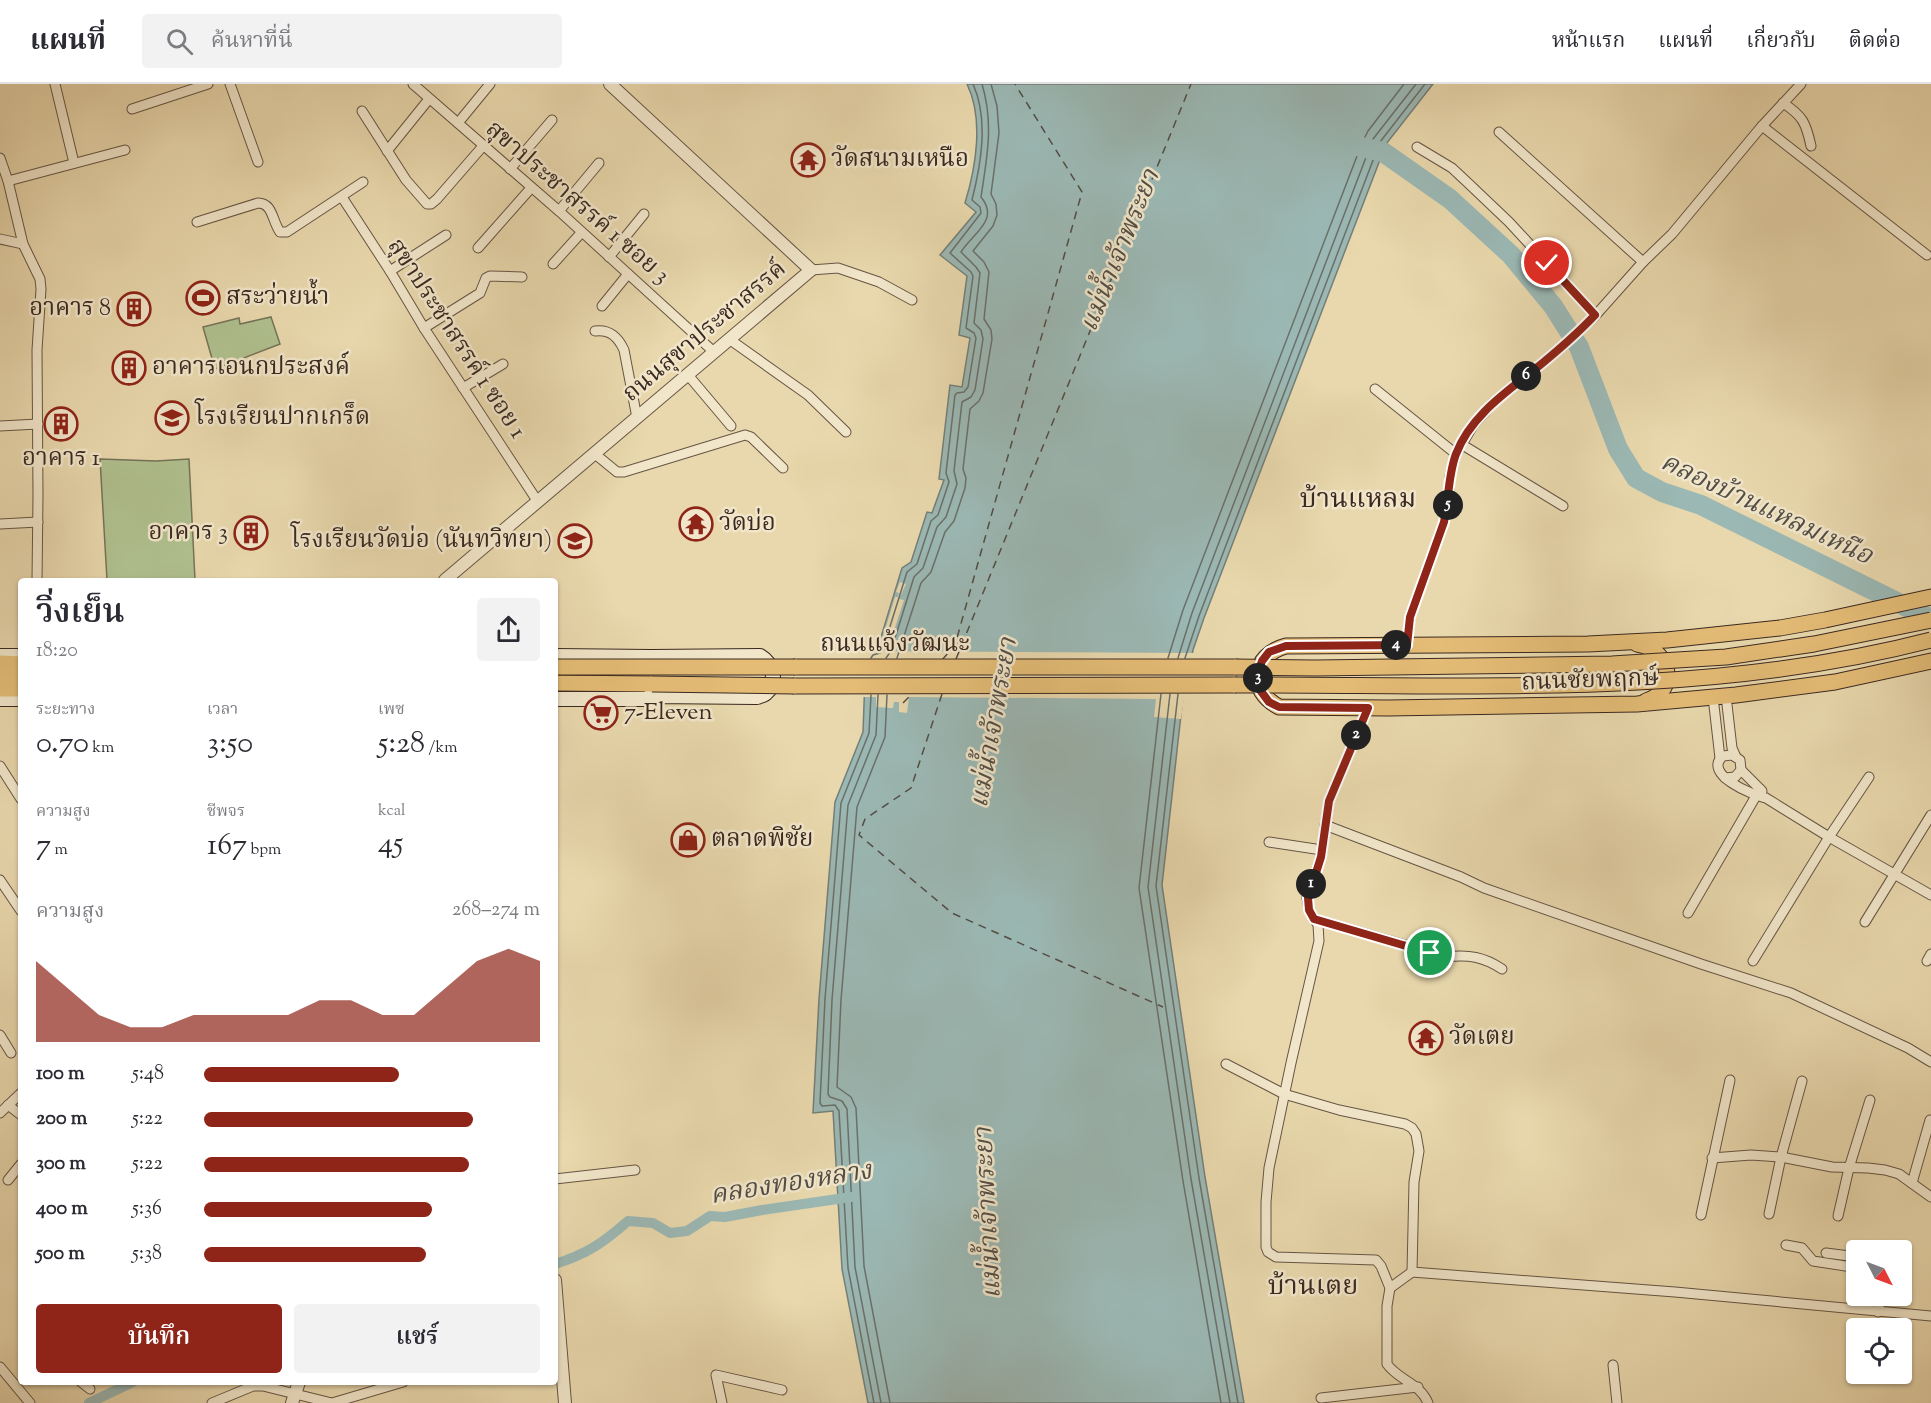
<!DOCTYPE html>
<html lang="th">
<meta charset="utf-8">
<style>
:root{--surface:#fff;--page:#f2f2f3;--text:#2b2b33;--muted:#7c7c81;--line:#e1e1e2;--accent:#8f2418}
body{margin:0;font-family:"Sorts Mill Goudy","Noto Serif Thai",serif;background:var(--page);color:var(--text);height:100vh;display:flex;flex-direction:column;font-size:22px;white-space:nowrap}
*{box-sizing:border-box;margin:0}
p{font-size:20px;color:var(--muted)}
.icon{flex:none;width:33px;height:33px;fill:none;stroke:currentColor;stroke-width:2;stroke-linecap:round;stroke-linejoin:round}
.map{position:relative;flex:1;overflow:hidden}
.panel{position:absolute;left:18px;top:494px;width:540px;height:807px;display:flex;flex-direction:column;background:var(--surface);border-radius:6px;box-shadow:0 2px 4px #0004}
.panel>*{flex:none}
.needle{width:39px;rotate:132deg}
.tools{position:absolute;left:1846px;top:1156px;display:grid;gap:12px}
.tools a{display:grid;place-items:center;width:66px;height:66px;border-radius:6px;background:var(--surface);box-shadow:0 2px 4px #0004;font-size:30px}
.pin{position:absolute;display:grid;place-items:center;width:51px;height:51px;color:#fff;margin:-26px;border:3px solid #fff;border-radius:50%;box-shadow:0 2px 6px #0007}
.km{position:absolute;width:30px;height:30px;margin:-15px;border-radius:50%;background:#222;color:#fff;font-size:16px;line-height:30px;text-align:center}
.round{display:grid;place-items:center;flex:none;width:63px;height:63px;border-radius:6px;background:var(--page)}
.headline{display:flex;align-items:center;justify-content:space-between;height:102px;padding:0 18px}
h1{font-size:33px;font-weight:600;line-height:45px}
.stats{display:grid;grid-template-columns:repeat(3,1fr);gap:9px;height:102px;padding:6px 18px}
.stats div{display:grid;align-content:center}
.stats b{font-size:30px;font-weight:600}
.stats small{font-size:16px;font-weight:400}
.stats p{font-size:16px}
.chart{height:168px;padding:12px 18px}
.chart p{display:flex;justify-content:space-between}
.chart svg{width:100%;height:108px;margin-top:6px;fill:var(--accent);opacity:.7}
.primary-button{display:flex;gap:12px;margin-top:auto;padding:12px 18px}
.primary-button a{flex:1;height:69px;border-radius:6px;background:var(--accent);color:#fff;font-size:24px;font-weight:600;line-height:69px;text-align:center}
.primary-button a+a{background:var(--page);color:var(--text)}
ul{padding:0 18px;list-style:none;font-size:20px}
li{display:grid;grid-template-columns:96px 72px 1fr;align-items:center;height:45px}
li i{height:15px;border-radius:8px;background:var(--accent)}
header{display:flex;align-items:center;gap:36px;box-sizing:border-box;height:84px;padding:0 30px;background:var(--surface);border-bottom:2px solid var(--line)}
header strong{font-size:28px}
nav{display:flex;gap:33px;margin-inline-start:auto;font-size:21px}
.search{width:420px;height:54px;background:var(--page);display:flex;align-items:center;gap:15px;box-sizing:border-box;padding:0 21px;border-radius:6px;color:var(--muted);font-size:22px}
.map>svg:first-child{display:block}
.green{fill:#b0c08f;stroke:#757458;stroke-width:1.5}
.water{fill:#9bb8b4;stroke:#747f79;stroke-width:1.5}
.pier{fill:#e9d8ad}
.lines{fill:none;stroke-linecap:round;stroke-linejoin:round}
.shore{stroke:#6a706a;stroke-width:1.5}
.canal{stroke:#9bb8b4;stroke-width:10}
.river{stroke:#9bb8b4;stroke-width:20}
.ferry{stroke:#524d46;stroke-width:1.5;stroke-dasharray:8 6;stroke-linecap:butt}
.minor-casing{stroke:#654;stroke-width:11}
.tertiary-casing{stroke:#654;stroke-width:14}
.secondary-casing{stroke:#3a2921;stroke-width:16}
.primary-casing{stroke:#3a2921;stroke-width:17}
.minor{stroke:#f1e6ca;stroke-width:9}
.tertiary{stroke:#f1e6ca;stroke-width:12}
.secondary{stroke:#f1e6ca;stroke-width:14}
.primary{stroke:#e4bc76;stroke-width:15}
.primary-bridge-casing{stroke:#3a2921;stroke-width:17;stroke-linecap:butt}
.primary-bridge{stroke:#e4bc76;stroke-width:15}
.route-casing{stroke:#fff;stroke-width:12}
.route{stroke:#8f2418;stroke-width:8}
.labels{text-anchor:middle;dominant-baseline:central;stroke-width:5;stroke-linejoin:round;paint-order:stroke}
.poi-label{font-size:24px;fill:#3a2921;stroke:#f1e6ca;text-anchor:start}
.street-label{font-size:24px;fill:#3a2921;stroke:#f1e6ca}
.water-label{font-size:26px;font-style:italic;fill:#524d46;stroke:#f1e6ca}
.quarter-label{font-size:27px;fill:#3a2921;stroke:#f1e6ca}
</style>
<header>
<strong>แผนที่</strong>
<div class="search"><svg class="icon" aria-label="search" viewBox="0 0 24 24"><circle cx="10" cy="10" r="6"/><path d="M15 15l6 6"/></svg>ค้นหาที่นี่</div>
<nav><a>หน้าแรก</a><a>แผนที่</a><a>เกี่ยวกับ</a><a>ติดต่อ</a></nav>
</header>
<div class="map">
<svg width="1931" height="1319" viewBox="0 0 1931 1319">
<rect width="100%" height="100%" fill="#e9d8ad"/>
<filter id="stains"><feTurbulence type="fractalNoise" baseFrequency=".00333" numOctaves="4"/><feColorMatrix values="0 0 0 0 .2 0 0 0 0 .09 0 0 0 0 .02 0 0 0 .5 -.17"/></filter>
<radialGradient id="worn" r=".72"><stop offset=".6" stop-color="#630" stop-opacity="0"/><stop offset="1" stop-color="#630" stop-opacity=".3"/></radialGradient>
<!-- green -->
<g class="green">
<polygon points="271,233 280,260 215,285 203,243 239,234 240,240"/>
<polygon points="100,375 156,377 189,375 195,496 107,496"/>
</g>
<!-- water -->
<path class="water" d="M967,0H1433L1386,60L1383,68L1204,534L1193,566L1183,613L1162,801L1205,1093L1244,1319H868L842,1185L833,1027L813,1029L819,915L835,718L863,648L866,566L878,563L902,484L911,478L927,428L932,429L944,396L939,395L950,301L962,303L970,254L959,251L967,192L940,171L976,128L965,119C976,83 984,35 967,0Z"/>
<!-- pier -->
<g class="pier">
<polygon points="900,498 906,500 899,515 904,516 889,562 881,559 895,513 898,513 899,509 896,508"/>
<polygon points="863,567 1195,569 1186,615 1184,615 1181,635 1154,633 1156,615 909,613 907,629 899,628 899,618 894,618 893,624 876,623 876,613 862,613"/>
</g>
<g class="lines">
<!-- shore -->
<g class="shore">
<path d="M871,574L873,571L880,569L883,565L907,488L917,480L931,437L938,431L949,398L946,389L955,311L957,309L964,308L968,303L976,254L974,249L966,244L973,192L971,188L950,169L981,129L980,123L972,116C981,80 989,36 973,0"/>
<path d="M886,574L891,567L914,493L923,484L937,443L946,433L957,400L954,387L962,318L971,313L975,306L983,255L981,246L974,239L980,189L976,183L961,168C973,149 1000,136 981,113C987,73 994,40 982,0"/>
<polyline points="897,574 921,499 931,488 945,448 954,437 965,404 966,394 963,385 970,325 979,317 983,309 992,255 991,246 984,235 989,188 984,178 973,167 993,142 997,131 996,120 991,110 999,49 997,22 991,0"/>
<polyline points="1168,574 1183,526 1362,59 1368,47 1404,0"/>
<polyline points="1178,574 1192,529 1373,55 1416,0"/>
<polyline points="1185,574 1199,532 1380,58 1425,0"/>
<polyline points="1161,610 1139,804 1183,1097 1221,1319"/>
<polyline points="1170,610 1148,803 1191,1095 1230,1319"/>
<polyline points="1178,610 1156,802 1199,1094 1238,1319"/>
<polyline points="871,611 869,649 841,719 825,915 820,1019 822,1022 835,1021 839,1027 848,1184 874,1319"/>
<polyline points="878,611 876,651 848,721 832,916 828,1010 830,1013 842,1017 847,1025 855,1183 881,1319"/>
<polyline points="887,611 885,653 857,723 841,916 837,1003 851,1013 856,1024 864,1182 890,1319"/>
</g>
<!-- canal -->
<g class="canal">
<path d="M555,1180C587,1170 603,1159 628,1137L653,1139L670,1149L687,1147L710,1132L725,1133L762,1126L851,1113"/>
<polyline points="89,1319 133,1298"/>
</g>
<!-- river -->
<polyline class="river" points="1357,62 1383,68 1450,115 1511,171 1553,222 1579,263 1618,365 1636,394 1662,408 1701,421 1931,535"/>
<!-- ferry -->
<g class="ferry">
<polyline points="956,575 1191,0"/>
<polyline points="942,576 955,561 1082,108 1015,0"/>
<polyline points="942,610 911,704 865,735 859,751 952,829 1163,923"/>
<polyline points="903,619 913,609"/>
</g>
<defs>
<g id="minor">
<polyline points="55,0 74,79"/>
<polyline points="230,0 258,78"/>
<polyline points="413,0 559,127 714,268"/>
<path d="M1783,19C1803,32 1806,39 1811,62"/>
<polyline points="132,25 208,0"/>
<polyline points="362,27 406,96 427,120 431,120 437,115 483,62"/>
<polyline points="458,39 490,0"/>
<polyline points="1762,42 1927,171"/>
<polyline points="1499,48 1643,178"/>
<polyline points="1417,63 1452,84 1468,99 1509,138 1595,231"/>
<polyline points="387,67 429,15"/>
<polyline points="0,74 8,97 23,160 40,195 41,205 37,266 38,412 37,496"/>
<polyline points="510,85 552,36"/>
<polyline points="8,97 125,66"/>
<polyline points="342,113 390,187 424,244 538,418"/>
<polyline points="559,127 599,79"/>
<path d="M197,138L258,119C273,119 272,137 280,148H287L363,98"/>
<polyline points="0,155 23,160"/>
<polyline points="478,164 531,104"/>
<polyline points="609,173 644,130"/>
<polyline points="553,180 581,149"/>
<polyline points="811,186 838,184 879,198 912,216"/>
<polyline points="390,187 446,151"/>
<polyline points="602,222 628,190"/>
<polyline points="424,244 480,209 486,194 490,192 522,193"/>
<path d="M595,247C610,245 618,253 624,266L637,334"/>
<polyline points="729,255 808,311 846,348"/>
<polyline points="688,291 731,342"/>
<polyline points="463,304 503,280"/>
<polyline points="1375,305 1456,370"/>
<polyline points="0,342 38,340"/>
<polyline points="1461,360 1563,422"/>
<polyline points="595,370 617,388 624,388 745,351 751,353 783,384"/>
<polyline points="0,440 38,438"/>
<polyline points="1407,561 1410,533 1444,438 1448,421 1450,392 1456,370 1474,340 1493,319 1563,262 1594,233 1643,178 1672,150 1762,42 1801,0"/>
<polyline points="1726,612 1732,664 1736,673"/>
<polyline points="1713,613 1720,674"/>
<polyline points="1368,624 1329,717 1321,773 1307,814 1309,826 1318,841 1319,857 1291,979 1269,1084 1266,1118 1266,1163 1268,1168 1276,1173 1376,1176 1381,1182 1390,1204"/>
<polyline points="0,682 21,715"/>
<polyline points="1741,686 1762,707"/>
<path d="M1725,694L1735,693L1741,686L1740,676L1732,671L1723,672C1702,690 1752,711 1766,714L1829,753L1931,811"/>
<polyline points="1325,741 1461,793 1484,804 1701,880 1791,909 1908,964 1931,978"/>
<polyline points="1269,758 1322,766"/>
<polyline points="0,796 21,827"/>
<polyline points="1688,829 1760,705"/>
<path d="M1314,835L1447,873C1468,870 1484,873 1502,885"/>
<polyline points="1865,838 1931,731"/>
<polyline points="1753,877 1829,753 1869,693"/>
<polyline points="1927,877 1931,870"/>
<polyline points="0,951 11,969"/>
<polyline points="1226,980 1284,1010 1339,1026 1405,1040 1412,1044 1416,1050 1419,1067 1414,1098 1412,1188 1675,1208 1931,1232"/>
<polyline points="8,1021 21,1031"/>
<polyline points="0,1029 21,1009"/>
<polyline points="1712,1074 1751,1071 1781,1073 1832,1083 1868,1084 1885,1086 1899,1090 1931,1113"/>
<polyline points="555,1095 635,1086"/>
<polyline points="8,1096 21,1080"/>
<polyline points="1912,1099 1930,1036"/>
<polyline points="1769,1130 1781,1073 1802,997"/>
<polyline points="1701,1131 1730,996"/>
<polyline points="1838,1132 1849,1084 1870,1016"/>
<polyline points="1786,1161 1802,1164 1813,1177 1852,1183 1857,1173"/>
<polyline points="1826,1169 1857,1173"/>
<path d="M1412,1188L1390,1204L1387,1222V1280C1398,1296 1420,1299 1428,1319"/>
<polyline points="1878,1228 1881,1212"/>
<polyline points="1613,1281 1617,1319"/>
<polyline points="0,1283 30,1319"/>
<polyline points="81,1298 90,1305"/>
<polyline points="1321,1314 1418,1303"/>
<polyline points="212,1319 253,1302 263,1302 332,1319 403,1298"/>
<polyline points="722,1319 716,1291 782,1306"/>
</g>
<g id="tertiary">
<polyline points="445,496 811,186 610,0"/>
<polyline points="555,1196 565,1319"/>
<polyline points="292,1319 299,1298"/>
</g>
<g id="secondary">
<polyline points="0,572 21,572"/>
<path d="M555,572L651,573L760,572C772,579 779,598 766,609C764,611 760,612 757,613L651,612L646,615H555"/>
<polyline points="0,615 21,615"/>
</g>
<g id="primary">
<path d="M1931,513L1825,536L1780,544L1667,556L1588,560L1286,562C1252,571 1247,606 1279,623L1388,624L1637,620L1736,611L1835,598L1931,577"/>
<path d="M1637,560C1670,565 1680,606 1646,617"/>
<polyline points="0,579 21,580"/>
<polyline points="795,583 1236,583"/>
<polyline points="0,593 21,593"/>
<polyline points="555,599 652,600"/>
<polyline points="794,602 1235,601"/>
<polyline points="0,605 21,605"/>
</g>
</defs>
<!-- minor casing -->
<use href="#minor" class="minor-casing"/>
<!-- tertiary casing -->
<use href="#tertiary" class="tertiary-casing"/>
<!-- secondary casing -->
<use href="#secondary" class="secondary-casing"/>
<!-- primary casing -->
<use href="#primary" class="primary-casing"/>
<!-- minor -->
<use href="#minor" class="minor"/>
<!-- tertiary -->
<use href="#tertiary" class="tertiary"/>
<!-- secondary -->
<use href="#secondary" class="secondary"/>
<!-- primary -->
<use href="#primary" class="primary"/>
<defs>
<g id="primary-bridge">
<polyline points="555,583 795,583"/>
<polyline points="1236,583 1315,584 1612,580 1726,573 1814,560 1931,536"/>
<polyline points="652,600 794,602"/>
<path d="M1235,601C1467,600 1705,615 1931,556"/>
</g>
</defs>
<!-- primary-bridge casing -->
<use href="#primary-bridge" class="primary-bridge-casing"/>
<!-- primary-bridge -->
<use href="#primary-bridge" class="primary-bridge"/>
</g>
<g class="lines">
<defs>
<path id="route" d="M1430,869L1314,835L1309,826L1308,814L1321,773L1329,717L1368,624L1279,623L1269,618L1260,606L1257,591L1262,577L1269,568L1286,562L1407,561L1410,533L1444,438C1449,415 1448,391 1456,370C1470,333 1505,309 1534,286C1555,269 1576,251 1595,231L1547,179"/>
</defs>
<!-- route casing -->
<use href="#route" class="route-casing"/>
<!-- route -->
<use href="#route" class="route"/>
</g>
<!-- icons -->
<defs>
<symbol id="temple-ring" viewBox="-11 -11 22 22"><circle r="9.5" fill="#f1e6ca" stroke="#8f2418" stroke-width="1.5"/><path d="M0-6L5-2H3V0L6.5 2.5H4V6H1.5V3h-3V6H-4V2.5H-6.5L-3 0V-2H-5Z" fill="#8f2418"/></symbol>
<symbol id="stadium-ring" viewBox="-11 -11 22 22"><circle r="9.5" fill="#f1e6ca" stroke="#8f2418" stroke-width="1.5"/><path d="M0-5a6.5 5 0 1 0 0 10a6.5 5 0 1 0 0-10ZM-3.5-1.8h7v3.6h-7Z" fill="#8f2418"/></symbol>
<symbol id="building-ring" viewBox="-11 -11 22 22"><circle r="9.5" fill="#f1e6ca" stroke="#8f2418" stroke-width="1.5"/><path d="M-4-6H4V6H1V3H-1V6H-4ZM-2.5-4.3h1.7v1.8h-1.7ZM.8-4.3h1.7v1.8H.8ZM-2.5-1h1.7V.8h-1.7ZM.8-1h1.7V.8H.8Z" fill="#8f2418"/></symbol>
<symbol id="school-ring" viewBox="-11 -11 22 22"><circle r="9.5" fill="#f1e6ca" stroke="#8f2418" stroke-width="1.5"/><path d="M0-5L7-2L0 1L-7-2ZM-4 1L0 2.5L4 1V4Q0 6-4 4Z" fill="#8f2418"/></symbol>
<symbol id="supermarket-ring" viewBox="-11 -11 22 22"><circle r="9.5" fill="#f1e6ca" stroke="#8f2418" stroke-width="1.5"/><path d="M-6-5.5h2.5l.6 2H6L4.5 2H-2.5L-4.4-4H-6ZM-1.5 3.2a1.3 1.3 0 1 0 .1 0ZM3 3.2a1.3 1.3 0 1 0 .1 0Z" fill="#8f2418"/></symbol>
<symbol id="shop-ring" viewBox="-11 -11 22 22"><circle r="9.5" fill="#f1e6ca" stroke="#8f2418" stroke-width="1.5"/><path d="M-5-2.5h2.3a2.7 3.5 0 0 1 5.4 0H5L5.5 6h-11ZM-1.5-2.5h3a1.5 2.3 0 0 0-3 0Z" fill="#8f2418"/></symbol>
</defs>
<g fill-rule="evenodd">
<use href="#temple-ring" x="789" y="57" width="38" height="38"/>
<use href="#stadium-ring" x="184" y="195" width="38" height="38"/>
<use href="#building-ring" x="115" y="206" width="38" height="38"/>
<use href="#building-ring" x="110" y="265" width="38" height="38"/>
<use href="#school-ring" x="153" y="315" width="38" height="38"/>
<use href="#building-ring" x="42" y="321" width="38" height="38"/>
<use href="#temple-ring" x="677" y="421" width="38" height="38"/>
<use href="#building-ring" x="232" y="430" width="38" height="38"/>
<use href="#school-ring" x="556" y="438" width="38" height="38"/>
<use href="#supermarket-ring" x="582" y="610" width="38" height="38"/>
<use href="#shop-ring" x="669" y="737" width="38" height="38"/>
<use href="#temple-ring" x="1407" y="935" width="38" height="38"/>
</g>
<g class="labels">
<!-- poi labels -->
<g class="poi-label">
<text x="831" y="76">วัดสนามเหนือ</text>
<text x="226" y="214">สระว่ายน้ำ</text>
<text x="111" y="225" text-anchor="end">อาคาร 8</text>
<text x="152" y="284">อาคารเอนกประสงค์</text>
<text x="195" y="334">โรงเรียนปากเกร็ด</text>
<text x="61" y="375" text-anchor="middle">อาคาร 1</text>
<text x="719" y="440">วัดบ่อ</text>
<text x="228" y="449" text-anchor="end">อาคาร 3</text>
<text x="552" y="457" text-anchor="end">โรงเรียนวัดบ่อ (นันทวิทยา)</text>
<text x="624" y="629">7-Eleven</text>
<text x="711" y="756">ตลาดพิชัย</text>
<text x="1449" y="954">วัดเตย</text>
</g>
<!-- street labels -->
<g class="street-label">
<text transform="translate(577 119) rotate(41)">สุขาประชาสรรค์ 1 ซอย 3</text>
<text transform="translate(705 248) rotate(-40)">ถนนสุขาประชาสรรค์</text>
<text transform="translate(456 255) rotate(57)">สุขาประชาสรรค์ 1 ซอย 1</text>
<text x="895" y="561">ถนนแจ้งวัฒนะ</text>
<text transform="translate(1590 597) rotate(-2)">ถนนชัยพฤกษ์</text>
</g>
<!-- water labels -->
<g class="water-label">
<text transform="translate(1121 167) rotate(-68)">แม่น้ำเจ้าพระยา</text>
<text transform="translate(1766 426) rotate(25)">คลองบ้านแหลมเหนือ</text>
<text transform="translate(995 639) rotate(-80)">แม่น้ำเจ้าพระยา</text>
<text transform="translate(791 1100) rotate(-9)">คลองทองหลาง</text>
<text transform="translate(989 1129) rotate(-93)">แม่น้ำเจ้าพระยา</text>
</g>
<!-- quarter labels -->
<g class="quarter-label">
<text x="1358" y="416">บ้านแหลม</text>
<text x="1313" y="1203">บ้านเตย</text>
</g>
</g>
<rect width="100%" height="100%" filter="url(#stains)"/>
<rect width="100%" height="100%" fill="url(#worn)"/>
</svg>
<div class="tools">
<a><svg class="needle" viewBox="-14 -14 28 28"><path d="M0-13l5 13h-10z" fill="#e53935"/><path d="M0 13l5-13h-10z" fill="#7c7c81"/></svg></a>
<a><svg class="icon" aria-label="locate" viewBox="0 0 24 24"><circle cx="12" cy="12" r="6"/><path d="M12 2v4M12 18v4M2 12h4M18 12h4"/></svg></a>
</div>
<div class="pin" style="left:1430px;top:869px;background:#1e9e55"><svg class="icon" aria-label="arrive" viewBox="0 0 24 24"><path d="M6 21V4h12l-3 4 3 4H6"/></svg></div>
<div class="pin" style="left:1547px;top:179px;background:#d93025"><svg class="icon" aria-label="check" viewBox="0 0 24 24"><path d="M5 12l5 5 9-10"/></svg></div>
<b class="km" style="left:1311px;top:800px">1</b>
<b class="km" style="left:1356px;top:651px">2</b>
<b class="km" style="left:1258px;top:594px">3</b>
<b class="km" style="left:1396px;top:561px">4</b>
<b class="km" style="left:1448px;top:421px">5</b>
<b class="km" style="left:1526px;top:292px">6</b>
<section class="panel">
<div class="headline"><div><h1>วิ่งเย็น</h1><p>18:20</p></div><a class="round"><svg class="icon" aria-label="share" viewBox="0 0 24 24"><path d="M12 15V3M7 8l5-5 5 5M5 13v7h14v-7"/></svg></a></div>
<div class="stats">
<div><p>ระยะทาง</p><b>0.70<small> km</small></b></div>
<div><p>เวลา</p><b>3:50</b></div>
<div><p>เพซ</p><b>5:28<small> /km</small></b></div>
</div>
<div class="stats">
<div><p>ความสูง</p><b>7<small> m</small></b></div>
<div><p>ชีพจร</p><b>167<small> bpm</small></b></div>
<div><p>kcal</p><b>45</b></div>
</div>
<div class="chart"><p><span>ความสูง</span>268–274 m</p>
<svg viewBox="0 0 160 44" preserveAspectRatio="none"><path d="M0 44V11L10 22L20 33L30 38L40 38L50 33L60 33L70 33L80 33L90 27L100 27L110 33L120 33L130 22L140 11L150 6L160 11V44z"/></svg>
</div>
<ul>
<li><b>100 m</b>5:48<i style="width:58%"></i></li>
<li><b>200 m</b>5:22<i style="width:80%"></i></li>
<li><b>300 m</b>5:22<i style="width:79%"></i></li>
<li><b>400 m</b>5:36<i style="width:68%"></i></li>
<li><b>500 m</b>5:38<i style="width:66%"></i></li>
</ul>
<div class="primary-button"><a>บันทึก</a><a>แชร์</a></div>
</section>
</div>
